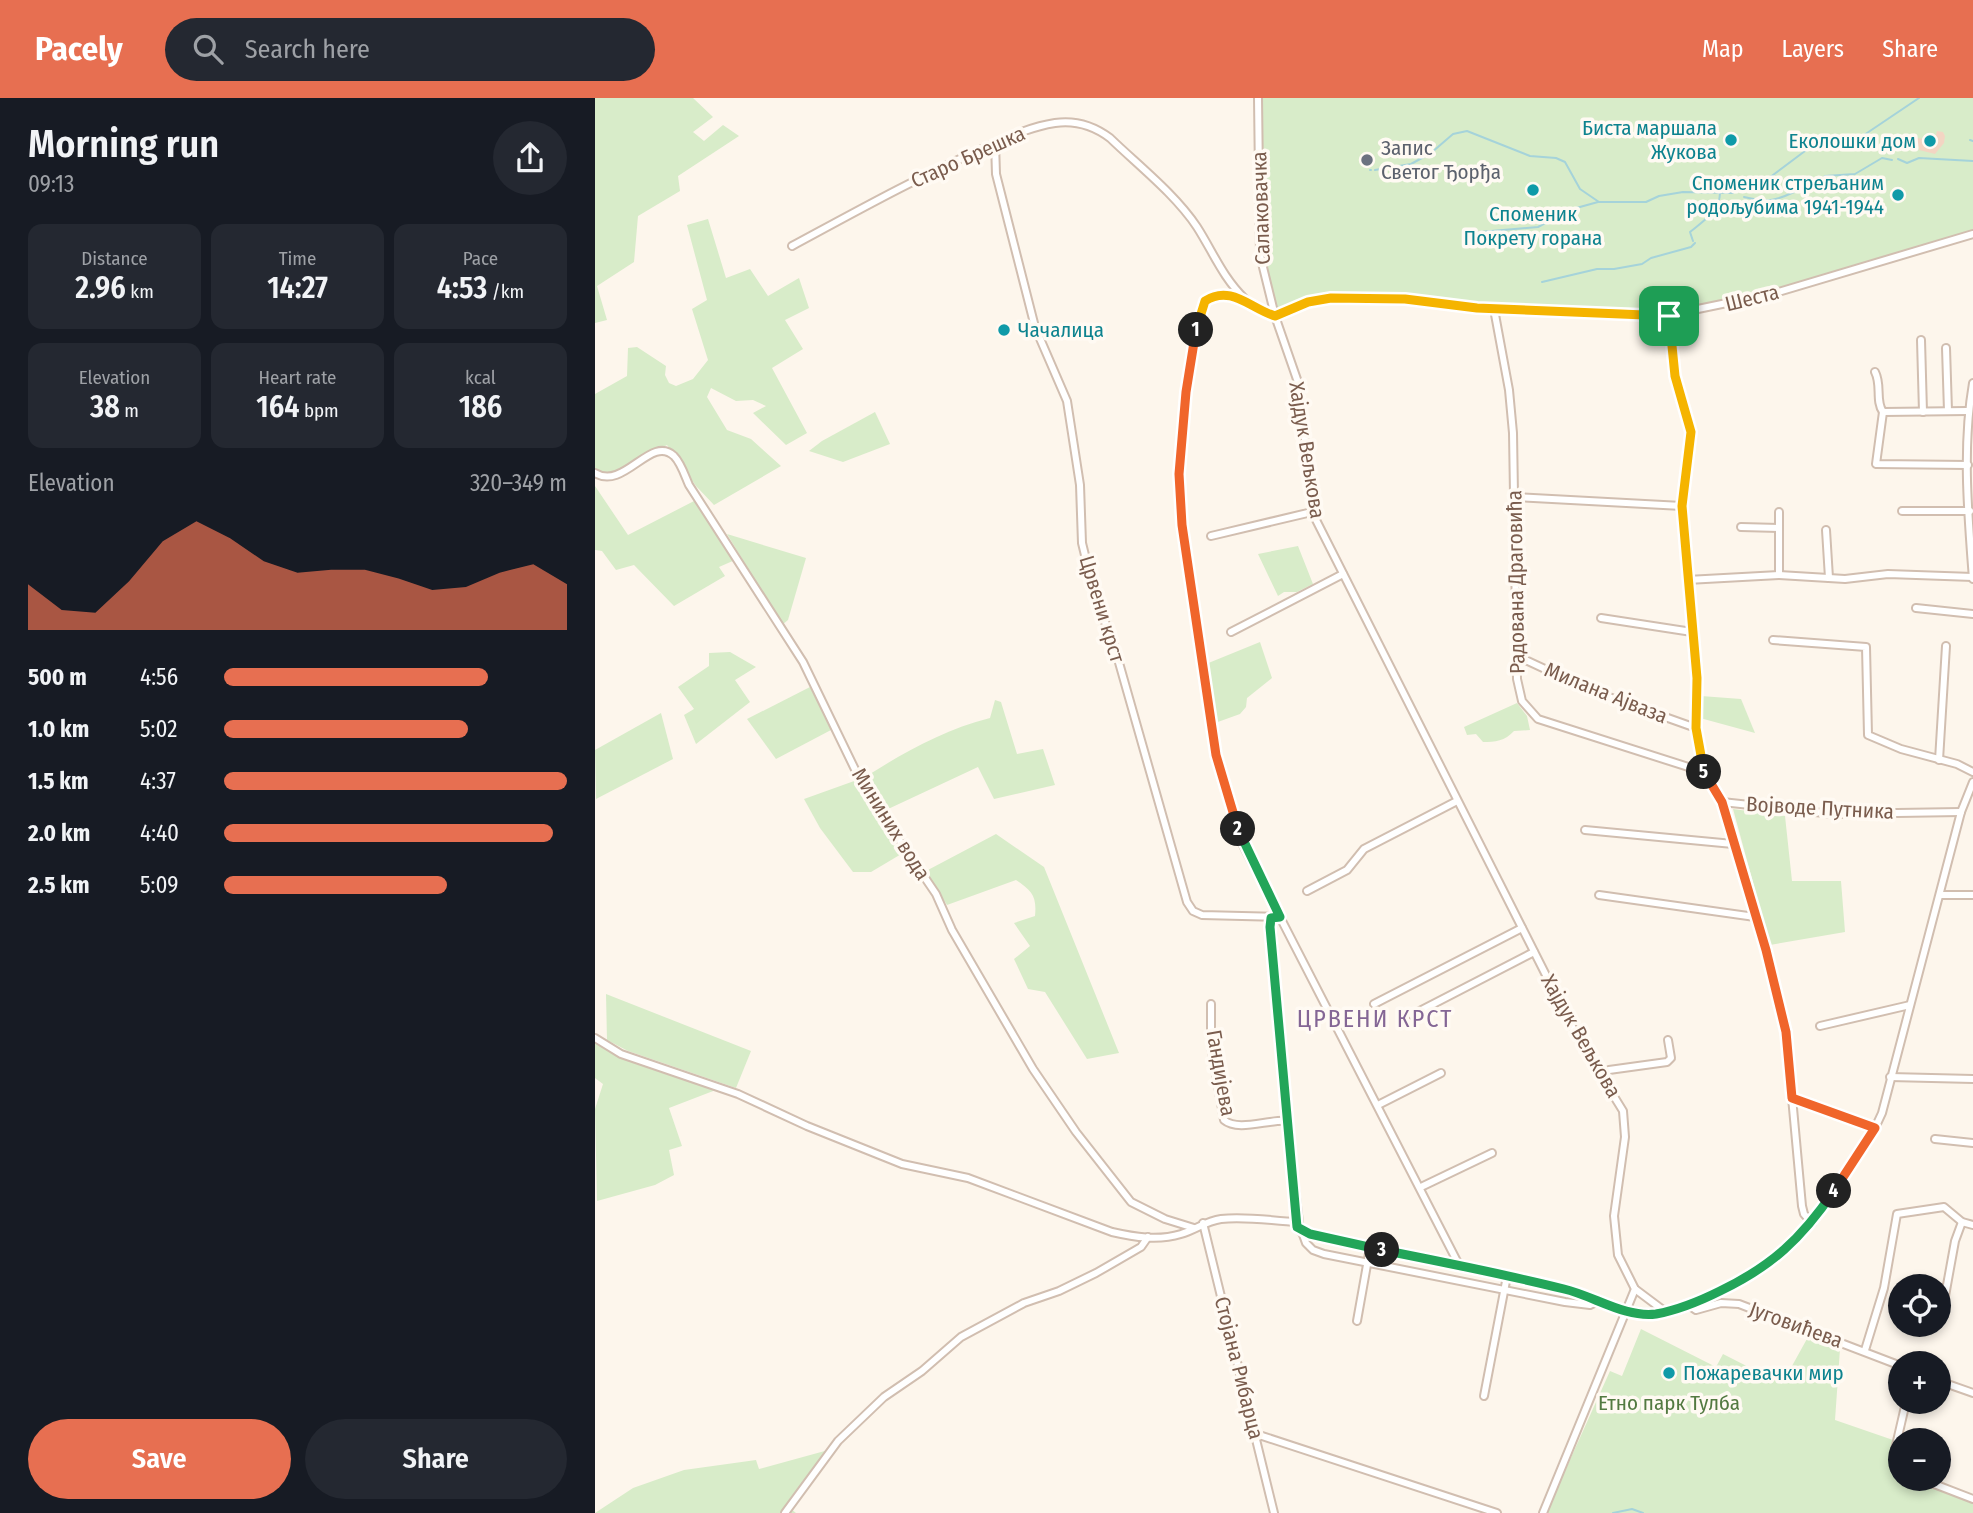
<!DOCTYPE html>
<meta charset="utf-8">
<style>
:root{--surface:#171b24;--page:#242831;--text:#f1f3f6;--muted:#9ea1a6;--accent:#e76f51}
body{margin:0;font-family:"Fira Sans Condensed",sans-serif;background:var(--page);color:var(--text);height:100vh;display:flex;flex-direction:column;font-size:26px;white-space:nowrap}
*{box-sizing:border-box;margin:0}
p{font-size:23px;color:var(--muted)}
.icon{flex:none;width:38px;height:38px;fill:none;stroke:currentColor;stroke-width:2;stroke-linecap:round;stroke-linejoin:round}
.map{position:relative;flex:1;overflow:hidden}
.drawer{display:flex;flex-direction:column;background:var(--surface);width:595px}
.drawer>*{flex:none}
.controls{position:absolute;left:1293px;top:1176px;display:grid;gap:14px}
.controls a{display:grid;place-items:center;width:63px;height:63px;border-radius:50%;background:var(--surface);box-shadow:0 4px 10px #0003;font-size:35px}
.pin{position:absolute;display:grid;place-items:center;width:60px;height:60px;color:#fff;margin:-30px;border-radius:14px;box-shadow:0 4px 10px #0006}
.km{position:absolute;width:35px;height:35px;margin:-18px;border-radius:50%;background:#222;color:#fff;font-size:19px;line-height:35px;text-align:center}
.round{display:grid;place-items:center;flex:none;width:74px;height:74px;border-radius:37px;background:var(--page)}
.summary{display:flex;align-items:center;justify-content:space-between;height:119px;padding:0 28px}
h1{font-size:38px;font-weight:600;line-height:52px}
.stats{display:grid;grid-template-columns:repeat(3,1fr);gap:10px;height:119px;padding:7px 28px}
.stats div{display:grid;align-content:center;border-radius:14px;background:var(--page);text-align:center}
.stats b{font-size:30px;font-weight:600}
.stats small{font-size:19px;font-weight:400}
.stats p{font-size:19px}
.chart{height:196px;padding:14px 28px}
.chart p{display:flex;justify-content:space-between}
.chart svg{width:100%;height:126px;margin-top:7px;fill:var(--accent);opacity:.7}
.button{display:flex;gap:14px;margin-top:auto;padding:14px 28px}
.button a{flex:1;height:80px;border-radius:42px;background:var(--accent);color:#fff;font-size:28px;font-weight:600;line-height:80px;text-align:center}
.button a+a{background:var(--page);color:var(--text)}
ul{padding:0 28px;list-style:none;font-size:23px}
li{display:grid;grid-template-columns:112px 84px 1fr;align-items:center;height:52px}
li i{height:18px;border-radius:9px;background:var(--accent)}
header{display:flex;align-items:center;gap:42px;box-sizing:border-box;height:98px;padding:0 35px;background:var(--accent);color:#fff}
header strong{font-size:33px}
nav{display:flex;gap:38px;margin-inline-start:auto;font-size:24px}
.search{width:490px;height:63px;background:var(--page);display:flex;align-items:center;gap:18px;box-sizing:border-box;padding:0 24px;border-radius:38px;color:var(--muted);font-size:26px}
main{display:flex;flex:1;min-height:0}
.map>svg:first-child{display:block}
.green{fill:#d8ecc9}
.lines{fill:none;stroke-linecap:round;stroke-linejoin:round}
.stream{stroke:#a5d3da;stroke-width:2}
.building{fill:#f3d5c3}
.street-casing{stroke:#d1beb0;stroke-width:10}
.street{stroke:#fff;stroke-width:6}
.split-1-casing{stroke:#fff;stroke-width:14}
.split-2-casing{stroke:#fff;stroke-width:14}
.split-3-casing{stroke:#fff;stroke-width:14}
.split-4-casing{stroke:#fff;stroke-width:14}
.split-5-casing{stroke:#fff;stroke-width:14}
.split-6-casing{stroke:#fff;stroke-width:14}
.split-1{stroke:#f5b400;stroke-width:9}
.split-2{stroke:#f0652b;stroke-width:9}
.split-3{stroke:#22a559;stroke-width:9}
.split-4{stroke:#22a559;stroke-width:9}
.split-5{stroke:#f0652b;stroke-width:9}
.split-6{stroke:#f5b400;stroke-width:9}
.culture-dot{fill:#0f9aa8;stroke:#fffaf3;stroke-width:2.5}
.worship-dot{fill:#6b7280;stroke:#fffaf3;stroke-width:2.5}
.labels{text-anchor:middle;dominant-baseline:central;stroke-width:7;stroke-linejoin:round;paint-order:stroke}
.culture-label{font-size:21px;fill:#0d838f;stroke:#fffaf3;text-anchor:end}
.worship-label{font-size:21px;fill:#5b616d;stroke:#fffaf3;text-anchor:start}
.street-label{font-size:21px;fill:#7a5c4d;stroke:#fffaf3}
.park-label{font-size:21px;fill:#537a41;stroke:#fffaf3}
.quarter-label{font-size:24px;letter-spacing:2px;fill:#846695;stroke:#fffaf3}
</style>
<header>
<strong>Pacely</strong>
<div class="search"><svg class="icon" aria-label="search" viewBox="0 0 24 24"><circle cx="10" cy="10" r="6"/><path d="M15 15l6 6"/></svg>Search here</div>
<nav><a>Map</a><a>Layers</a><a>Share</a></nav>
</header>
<main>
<section class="drawer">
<div class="summary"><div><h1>Morning run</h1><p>09:13</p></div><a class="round"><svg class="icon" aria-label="share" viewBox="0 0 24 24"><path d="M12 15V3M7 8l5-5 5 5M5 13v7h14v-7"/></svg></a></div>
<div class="stats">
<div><p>Distance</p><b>2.96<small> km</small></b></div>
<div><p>Time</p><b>14:27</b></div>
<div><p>Pace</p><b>4:53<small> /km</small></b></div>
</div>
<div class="stats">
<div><p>Elevation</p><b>38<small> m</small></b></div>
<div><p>Heart rate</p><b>164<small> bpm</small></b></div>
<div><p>kcal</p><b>186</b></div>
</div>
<div class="chart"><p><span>Elevation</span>320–349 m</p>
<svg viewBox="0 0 160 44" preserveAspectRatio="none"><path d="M0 44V28L10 37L20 38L30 27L40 13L50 6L60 12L70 20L80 24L90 23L100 23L110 26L120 30L130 29L140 24L150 21L160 28V44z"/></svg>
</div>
<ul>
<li><b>500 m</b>4:56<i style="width:77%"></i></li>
<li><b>1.0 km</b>5:02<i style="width:71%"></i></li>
<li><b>1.5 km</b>4:37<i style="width:100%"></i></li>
<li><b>2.0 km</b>4:40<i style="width:96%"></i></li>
<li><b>2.5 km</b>5:09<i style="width:65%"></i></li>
</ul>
<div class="button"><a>Save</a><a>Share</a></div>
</section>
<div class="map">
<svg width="1378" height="1415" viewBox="0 0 1378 1415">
<rect width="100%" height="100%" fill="#fdf6ec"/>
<!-- green -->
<g class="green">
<polygon points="0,0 98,0 118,19 98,34 109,43 128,27 144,38 83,78 85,93 43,118 39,164 2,188 12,222 0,225"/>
<polygon points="663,0 1378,0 1378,136 1292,163 1092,215 882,210 810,201 736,200 680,218 665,157"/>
<polygon points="113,121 131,180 155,171 173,198 204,180 214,210 190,222 208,251 177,270 212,335 191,347 158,315 171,308 158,302 141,303 116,290 112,299 132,332 156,341 186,368 119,407 101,388 72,347 17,375 0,375 0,296 32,278 33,250 42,249 71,268 70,277 74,285 81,288 98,281 113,262 97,211 112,202 92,127"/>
<polygon points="280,314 295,346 248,364 214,353 227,343"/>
<polygon points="0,388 33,437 101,402 140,462 124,469 130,478 79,508 39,467 21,472 7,453 0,452"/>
<polygon points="132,436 211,460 193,522 187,527"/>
<polygon points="703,448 718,486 702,494 689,494 683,498 663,456"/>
<polygon points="665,544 677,580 652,600 651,609 645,616 620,625 611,566"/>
<polygon points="135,554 161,569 140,582 155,604 101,646 89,617 99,611 83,589 114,568 114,555"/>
<polygon points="215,589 236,632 181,661 152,621"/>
<polygon points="1106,598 1146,601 1160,635 1105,620"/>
<path d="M400,602L406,604L422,656L448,651L460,687L399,701L383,669L291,712L270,679C310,654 348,632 395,620Z"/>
<path d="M922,605L932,618L935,632L919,633C910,643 900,644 888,644L881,636L872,637L869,629Z"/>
<polygon points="66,615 78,661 1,701 0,652"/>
<polygon points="262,682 308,755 276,774 258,774 225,730 209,701"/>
<polygon points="1138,711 1190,718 1197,783 1246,783 1250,834 1175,847"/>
<path d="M401,736L449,769L524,955L492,961L450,894L433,891L419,861L435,848L419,825L440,818C442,798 437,793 421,782L352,807L331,773Z"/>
<polygon points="11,896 156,953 141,990 33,953 12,942"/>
<polygon points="0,940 26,956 126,990 74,1010 87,1048 74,1052 79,1077 60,1087 2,1103 0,1011 8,986 0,980"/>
<polygon points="1046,1231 1121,1269 1128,1256 1187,1286 1213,1239 1245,1251 1240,1322 1298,1342 1295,1360 1305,1369 1306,1381 1331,1381 1378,1400 1378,1415 951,1415 1015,1273 1027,1278"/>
<polygon points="237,1351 195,1410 201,1415 0,1415 38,1390 89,1372 161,1362 164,1371"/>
</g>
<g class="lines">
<!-- stream -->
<g class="stream">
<polyline points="1375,42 1378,43"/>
<polyline points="1303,61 1312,65 1324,60 1378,63"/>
<polyline points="775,72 776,72"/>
<polyline points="780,72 816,66 836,55 858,36 872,33 935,58 961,60 970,64 985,91 1004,104 1051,104 1064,98 1088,94 1138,95"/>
<polyline points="1146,92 1174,80 1214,50 1269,37 1324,0"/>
<path d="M1149,99C1172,104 1178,104 1199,94C1211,88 1222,89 1230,78L1260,76L1287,60L1297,62"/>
<polyline points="873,135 943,129 974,112 1003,104"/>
<path d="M1098,143L1095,134C1107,124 1125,113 1125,95"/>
<polyline points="947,184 1002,171 1019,171 1047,166 1056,160 1096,149 1100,145"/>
<polyline points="1018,1415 1037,1411 1048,1415"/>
</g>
</g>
<!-- building -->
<polygon class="building" points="1342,33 1348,34 1350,38 1349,45 1340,56 1324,52 1324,49 1321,48 1322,40 1330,41 1331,36 1341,37"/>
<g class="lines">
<defs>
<g id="street">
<polyline points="663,0 665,157 680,218 705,290 717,414 962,899 983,940 1028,1013 1030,1039 1019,1118 1023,1157 1040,1191 1068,1212 1076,1214 1095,1208 1146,1183 1179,1162 1217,1125 1280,1030 1287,1015 1366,714 1378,684"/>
<polyline points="400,45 401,76 440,229 472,303 485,387 487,445 502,506 517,540 592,804 598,813 607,817 685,819"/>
<path d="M197,148C260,114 323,79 389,50C412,40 434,29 460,25C481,22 499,28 515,40C544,68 580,96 602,129C618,154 628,180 650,201"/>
<polyline points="899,211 914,292 918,335 922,581 927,603 943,621 1109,674"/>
<polyline points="1074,217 1081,278 1096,334 1087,408 1102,580 1101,630 1109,674 1127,704 1171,852 1191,934 1207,1108 1209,1116 1217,1125"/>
<path d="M680,218C655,211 636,185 610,203L603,221L591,294L584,395L598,507L621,657L630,691L648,747L669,788L864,1167"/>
<polyline points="680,218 713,204 736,200 810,201 882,210 1074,217 1180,195 1378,136"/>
<polyline points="1326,242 1328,314"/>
<polyline points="1351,250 1353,313"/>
<path d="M1280,274C1287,287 1280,303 1288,314L1373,313"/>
<path d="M1378,285C1367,349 1373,416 1378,481"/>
<polyline points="1288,314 1281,366 1373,367"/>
<path d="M0,375C29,393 56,336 79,358C86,365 90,378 94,387L208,564L269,690L341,796L357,832L438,971L481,1034L536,1104L570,1121L599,1130"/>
<polyline points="919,399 1087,408"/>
<polyline points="1307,413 1375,413"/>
<polyline points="1184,414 1184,477"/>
<polyline points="1146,429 1184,430"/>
<polyline points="1231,432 1234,480"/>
<polyline points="616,438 717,414"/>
<polyline points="1092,482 1184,477 1250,481 1293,476 1378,479"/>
<polyline points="1321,510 1378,516"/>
<polyline points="1006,520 1097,534"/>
<polyline points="636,534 748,476"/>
<polyline points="1178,542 1271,549 1273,637 1306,651 1362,666 1378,674"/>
<polyline points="922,558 997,593 1101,630"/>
<polyline points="1344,662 1351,548"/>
<polyline points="1127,704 1238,716 1366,714"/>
<polyline points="990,732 1138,746"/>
<polyline points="712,793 752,772 769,751 862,703"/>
<polyline points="1004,797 1160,819"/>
<polyline points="1345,797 1378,797"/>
<polyline points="676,820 692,1023 705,1133 969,1191 1033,1213 1060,1216 1068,1212"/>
<path d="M616,906V948L629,1022C643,1034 674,1021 692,1023"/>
<polyline points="779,906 927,830"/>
<polyline points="817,917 939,854"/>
<polyline points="1225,928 1315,907"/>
<path d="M0,940L26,956L143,996L212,1028L307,1066L373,1080L517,1134C539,1139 563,1143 586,1136C600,1132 611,1123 626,1121C651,1118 677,1123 702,1124"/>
<polyline points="1005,976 1014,972 1072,964 1076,960 1073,942"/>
<polyline points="1295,979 1378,981"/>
<polyline points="1197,1000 1280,1030"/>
<polyline points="783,1007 846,975"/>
<polyline points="1340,1041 1378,1045"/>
<polyline points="826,1089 897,1055"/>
<polyline points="608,1125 679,1415"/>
<polyline points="707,1134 711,1145 718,1152 729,1156 970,1204 995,1207 1003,1203"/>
<polyline points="1350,1198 1360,1143 1367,1124"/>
<polyline points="1095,1208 1101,1212 1126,1205 1144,1206 1306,1268"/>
<polyline points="762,1223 775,1150"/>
<polyline points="1270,1252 1289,1190 1302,1116 1349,1109 1367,1124 1378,1127"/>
<polyline points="1344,1283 1378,1295"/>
<polyline points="889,1298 912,1178"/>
<polyline points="661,1336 902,1415"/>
<polyline points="1306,1368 1299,1356 1311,1304"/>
<polyline points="1326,1381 1378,1401"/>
<polyline points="190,1415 243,1343 289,1299 327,1273 366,1239 429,1205 464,1193 501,1175 546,1149 553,1139"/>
<polyline points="948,1415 1040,1191"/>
</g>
</defs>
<!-- street casing -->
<use href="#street" class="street-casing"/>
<!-- street -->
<use href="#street" class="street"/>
</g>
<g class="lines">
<defs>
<path id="split-1" d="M601,232L610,203C636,186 656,211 680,218L713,204L736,200L810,201L882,210L1074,218"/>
<polyline id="split-2" points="601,232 591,294 584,376 587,427 621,657 643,731"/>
<polyline id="split-3" points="643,731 685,819 676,820 675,829 702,1129 715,1136 787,1152"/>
<path id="split-4" d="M787,1152C848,1164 909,1176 969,1191C999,1198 1030,1220 1061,1216C1083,1212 1103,1204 1125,1193C1177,1168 1206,1141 1239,1093"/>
<polyline id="split-5" points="1109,674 1127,704 1171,852 1191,934 1197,1000 1280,1030 1239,1093"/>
<polyline id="split-6" points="1074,218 1080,278 1096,334 1087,408 1102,580 1101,630 1109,674"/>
</defs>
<!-- split-1 casing -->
<use href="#split-1" class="split-1-casing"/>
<!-- split-2 casing -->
<use href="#split-2" class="split-2-casing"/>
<!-- split-3 casing -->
<use href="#split-3" class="split-3-casing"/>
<!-- split-4 casing -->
<use href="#split-4" class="split-4-casing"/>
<!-- split-5 casing -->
<use href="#split-5" class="split-5-casing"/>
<!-- split-6 casing -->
<use href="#split-6" class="split-6-casing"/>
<!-- split-1 -->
<use href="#split-1" class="split-1"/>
<!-- split-2 -->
<use href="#split-2" class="split-2"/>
<!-- split-3 -->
<use href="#split-3" class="split-3"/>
<!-- split-4 -->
<use href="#split-4" class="split-4"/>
<!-- split-5 -->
<use href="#split-5" class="split-5"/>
<!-- split-6 -->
<use href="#split-6" class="split-6"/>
</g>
<!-- markers -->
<g class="culture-dot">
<circle cx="1136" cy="42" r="7"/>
<circle cx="1335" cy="43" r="7"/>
<circle cx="938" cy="92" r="7"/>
<circle cx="1303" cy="97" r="7"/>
<circle cx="409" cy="232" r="7"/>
<circle cx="1074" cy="1275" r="7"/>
</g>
<circle class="worship-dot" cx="772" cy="62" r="7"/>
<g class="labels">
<!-- culture labels -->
<g class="culture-label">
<text x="1122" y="30">Биста маршала<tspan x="1122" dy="24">Жукова</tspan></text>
<text x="1321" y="43">Еколошки дом</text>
<text x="1289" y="85">Споменик стрељаним<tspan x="1289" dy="24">родољубима 1941-1944</tspan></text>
<text x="938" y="116" text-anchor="middle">Споменик<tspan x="938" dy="24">Покрету горана</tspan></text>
<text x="423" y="232" text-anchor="start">Чачалица</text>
<text x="1088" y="1275" text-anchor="start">Пожаревачки мир</text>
</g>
<!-- worship labels -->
<g class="worship-label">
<text x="786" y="50">Запис<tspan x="786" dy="24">Светог Ђорђа</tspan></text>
</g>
<!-- street labels -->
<g class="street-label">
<text transform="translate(373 59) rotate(-24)">Старо Брешка</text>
<text transform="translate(666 110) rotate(-92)">Салаковачка</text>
<text transform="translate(1157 200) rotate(-14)">Шеста</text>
<text transform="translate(712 352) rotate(81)">Хајдук Вељкова</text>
<text transform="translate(921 484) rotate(-91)">Радована Драговића</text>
<text transform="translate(507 511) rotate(73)">Црвени крст</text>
<text transform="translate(1011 595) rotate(22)">Милана Ајваза</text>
<text transform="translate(1225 710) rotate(3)">Војводе Путника</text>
<text transform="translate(296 726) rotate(58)">Мининих вода</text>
<text transform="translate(986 938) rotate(60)">Хајдук Вељкова</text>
<text transform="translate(626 975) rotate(80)">Гандијева</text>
<text transform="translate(1201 1227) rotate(20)">Југовићева</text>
<text transform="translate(644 1270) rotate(76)">Стојана Рибарца</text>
</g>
<!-- park labels -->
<g class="park-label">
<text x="1074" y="1305">Етно парк Тулба</text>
</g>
<!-- quarter labels -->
<g class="quarter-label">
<text x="780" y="921">ЦРВЕНИ КРСТ</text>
</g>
</g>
</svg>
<div class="controls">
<a><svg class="icon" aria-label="locate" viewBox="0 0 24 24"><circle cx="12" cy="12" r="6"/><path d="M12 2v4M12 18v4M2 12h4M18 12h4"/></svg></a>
<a>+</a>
<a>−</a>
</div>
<div class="pin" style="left:1074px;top:218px;background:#1e9e55"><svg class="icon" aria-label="arrive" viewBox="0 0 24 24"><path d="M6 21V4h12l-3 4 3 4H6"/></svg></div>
<b class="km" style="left:601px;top:232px">1</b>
<b class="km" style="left:643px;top:731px">2</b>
<b class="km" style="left:787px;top:1152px">3</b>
<b class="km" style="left:1239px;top:1093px">4</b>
<b class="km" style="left:1109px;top:674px">5</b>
</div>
</main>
